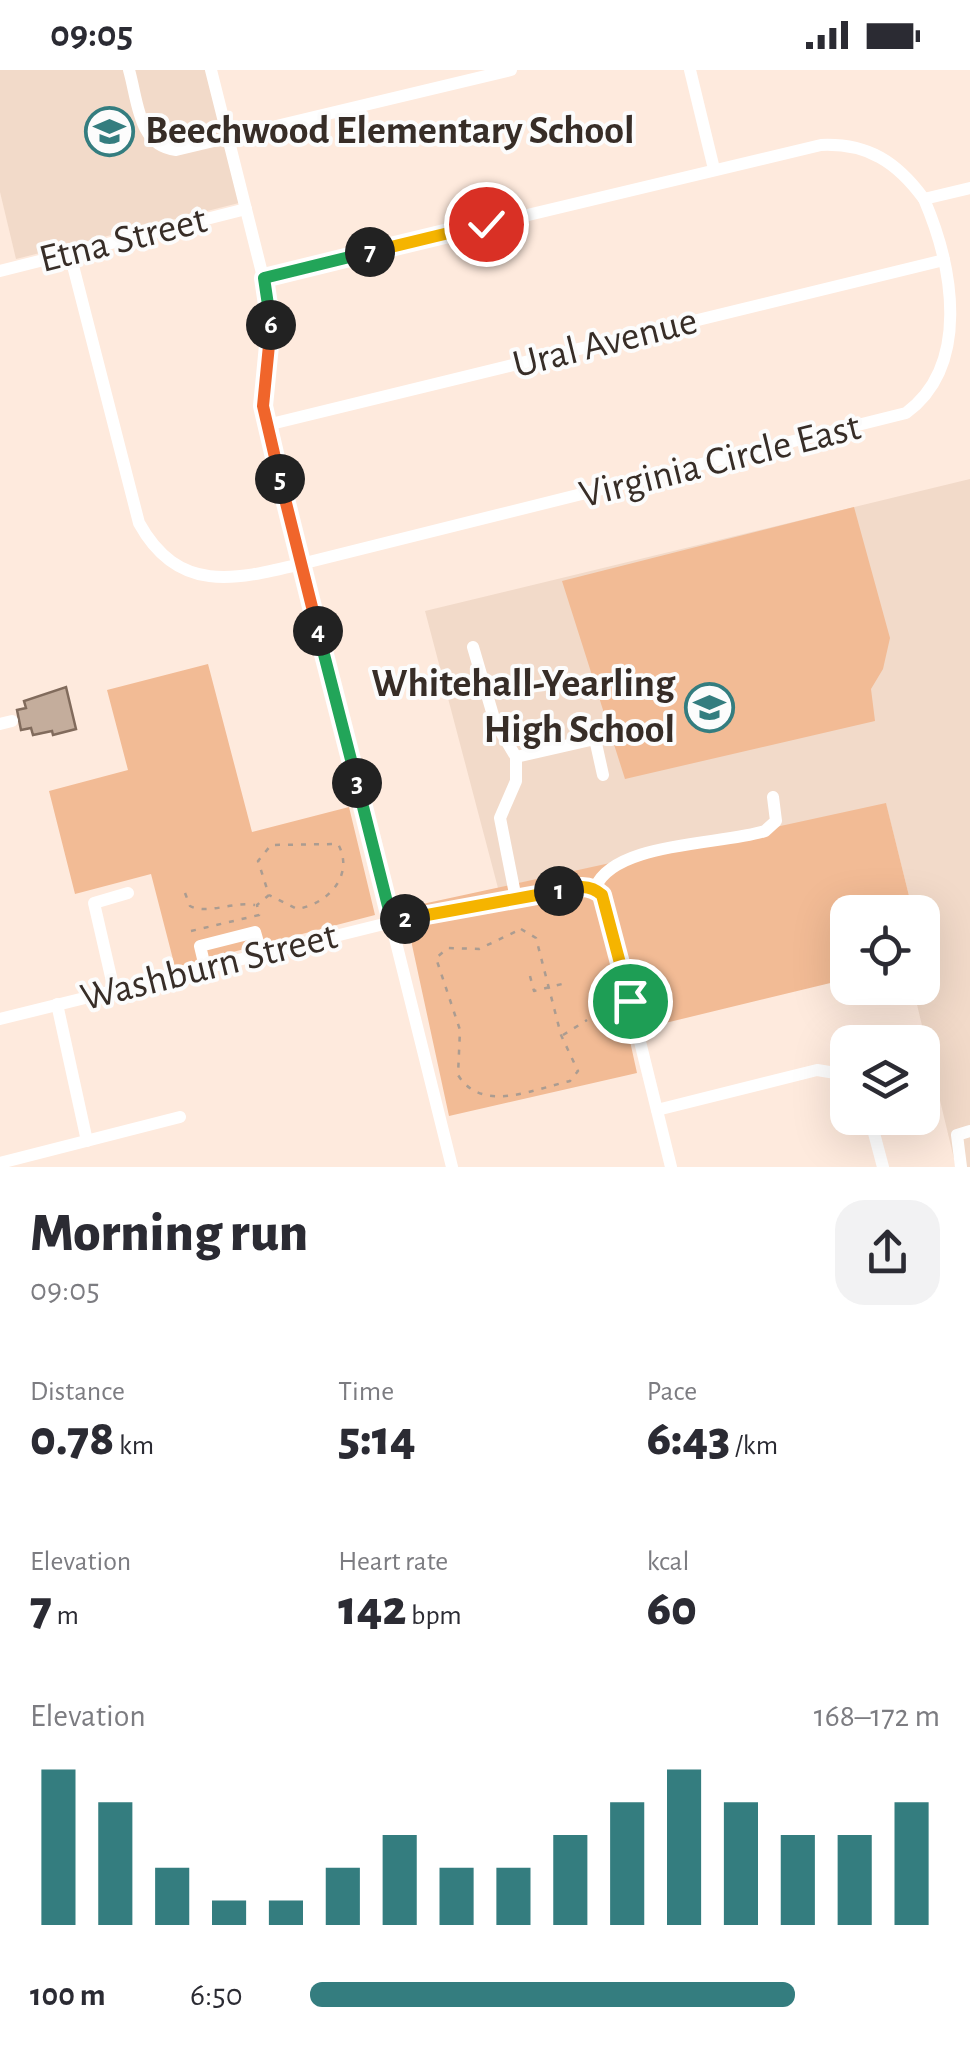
<!DOCTYPE html>
<meta charset="utf-8">
<style>
:root{--surface:#fff;--page:#f2f2f3;--text:#2b2b33;--muted:#7c7c81;--accent:#347d7f}
body{margin:0;font-family:"Alegreya Sans",sans-serif;background:var(--page);color:var(--text);height:100vh;display:flex;flex-direction:column;font-size:38px;white-space:nowrap}
*{box-sizing:border-box;margin:0}
p{font-size:32px;color:var(--muted)}
.icon{flex:none;width:55px;height:55px;fill:none;stroke:currentColor;stroke-width:2;stroke-linecap:round;stroke-linejoin:round}
.map{position:relative;height:1097px;overflow:hidden}
.sheet{display:flex;flex-direction:column;background:var(--surface);flex:1}
.sheet>*{flex:none}
.fabs{position:absolute;left:830px;top:825px;display:grid;gap:20px}
.fabs a{display:grid;place-items:center;width:110px;height:110px;border-radius:20px;background:var(--surface);box-shadow:0 10px 40px #0002;font-size:50px}
.pin{position:absolute;display:grid;place-items:center;width:85px;height:85px;color:#fff;margin:-42px;border:5px solid #fff;border-radius:50%;box-shadow:0 2px 10px #0007}
.km{position:absolute;width:50px;height:50px;margin:-25px;border-radius:50%;background:#222;color:#fff;font-size:28px;line-height:50px;text-align:center}
.round{display:grid;place-items:center;flex:none;width:105px;height:105px;border-radius:30px;background:var(--page)}
.overview{display:flex;align-items:center;justify-content:space-between;height:170px;padding:0 30px}
h1{font-size:55px;font-weight:800;line-height:75px}
.figures{display:grid;grid-template-columns:repeat(3,1fr);gap:15px;height:170px;padding:10px 30px}
.figures div{display:grid;align-content:center}
.figures b{font-size:50px;font-weight:800}
.figures small{font-size:28px;font-weight:400}
.figures p{font-size:28px}
.chart{height:280px;padding:20px 30px}
.chart p{display:flex;justify-content:space-between}
.chart svg{width:100%;height:180px;margin-top:10px;stroke:var(--accent);stroke-width:6}
ul{padding:0 30px;list-style:none;font-size:32px}
li{display:grid;grid-template-columns:160px 120px 1fr;align-items:center;height:75px}
li i{height:25px;border-radius:12px;background:var(--accent)}
.status{display:flex;justify-content:space-between;align-items:center;height:70px;padding:0 50px;background:var(--surface);direction:ltr}
.status svg{height:28px;fill:currentColor}
.map>svg:first-child{display:block}
.built{fill:#f2dac9}
.green{fill:#f2bb95}
.building{fill:#c4ad9c;stroke:#816b5c;stroke-width:2.5}
.lines{fill:none;stroke-linecap:round;stroke-linejoin:round}
.path{stroke:#ab9c91;stroke-width:2.5;stroke-dasharray:5 8;stroke-linecap:butt}
.minor{stroke:#fff;stroke-width:12}
.split-1-casing{stroke:#fff;stroke-width:20}
.split-2-casing{stroke:#fff;stroke-width:20}
.split-3-casing{stroke:#fff;stroke-width:20}
.split-4-casing{stroke:#fff;stroke-width:20}
.split-5-casing{stroke:#fff;stroke-width:20}
.split-6-casing{stroke:#fff;stroke-width:20}
.split-7-casing{stroke:#fff;stroke-width:20}
.split-8-casing{stroke:#fff;stroke-width:20}
.split-1{stroke:#f5b400;stroke-width:12}
.split-2{stroke:#f5b400;stroke-width:12}
.split-3{stroke:#22a559;stroke-width:12}
.split-4{stroke:#22a559;stroke-width:12}
.split-5{stroke:#f0652b;stroke-width:12}
.split-6{stroke:#f0652b;stroke-width:12}
.split-7{stroke:#22a559;stroke-width:12}
.split-8{stroke:#f5b400;stroke-width:12}
.labels{text-anchor:middle;dominant-baseline:central;stroke-width:8;stroke-linejoin:round;paint-order:stroke}
.poi-label{font-size:40px;font-weight:bold;fill:#372d27;stroke:#fcfcfc;text-anchor:start}
.street-label{font-size:40px;fill:#372d27;stroke:#fcfcfc}
</style>
<div class="status"><b>09:05</b><svg viewBox="0 0 49 12"><path d="M0 12V9h3v3zM5 12V6h3v6zM10 12V3h3v9zM15 12V0h3v12zM26 1h20v11H26zM47 4h2v5h-2z"/></svg></div>
<div class="map">
<svg width="970" height="1097" viewBox="0 0 970 1097">
<rect width="100%" height="100%" fill="#feeadd"/>
<!-- built -->
<g class="built">
<polygon points="0,0 206,0 239,133 16,189 0,122"/>
<polygon points="970,409 970,1097 956,1097 913,918 922,918 922,842 913,842 886,734 498,818 425,541"/>
</g>
<!-- green -->
<g class="green">
<polygon points="854,437 890,568 883,599 871,619 875,651 625,709 562,511"/>
<polygon points="208,594 252,762 349,737 375,845 175,897 151,804 75,824 49,721 128,700 107,620"/>
<polygon points="886,733 913,842 848,842 847,909 628,962 637,1003 449,1046 404,838"/>
</g>
<!-- building -->
<polygon class="building" points="66,617 76,659 53,665 52,661 33,665 31,658 21,660 17,640 26,638 24,631"/>
<g class="lines">
<!-- path -->
<g class="path">
<path d="M185,823L190,836C207,845 234,831 255,835"/>
<path d="M521,859L536,868L561,965L578,1001L570,1011C534,1019 482,1044 458,1005L460,960L436,888L448,878L479,879Z"/>
<path d="M191,861L259,845L257,835L269,825L258,791L271,775L338,774C355,805 328,834 297,839L269,825"/>
<polyline points="530,906 534,921 566,913"/>
<polyline points="563,965 587,950"/>
</g>
<!-- minor -->
<g class="minor">
<path d="M129,0C138,31 138,76 176,80L511,0"/>
<path d="M211,0L269,231C272,273 258,313 267,355L452,1097"/>
<polyline points="690,0 714,99"/>
<path d="M70,184L139,453C178,524 235,510 301,494L906,343C970,296 954,199 924,129"/>
<polyline points="0,201 246,139"/>
<path d="M264,208L821,75C868,73 897,92 924,129L970,118"/>
<polyline points="267,355 944,190"/>
<polyline points="473,577 495,652 516,687 516,711 500,748 516,829"/>
<polyline points="0,654 12,651"/>
<polyline points="516,687 595,669 603,705"/>
<polyline points="595,818 606,834 671,1097"/>
<path d="M595,818C614,771 723,775 765,761L776,751L773,727"/>
<polyline points="205,897 200,876 255,862 261,883"/>
<polyline points="114,920 94,833 128,823"/>
<polyline points="57,934 87,1071"/>
<polyline points="0,949 392,852 581,816 595,818"/>
<polyline points="657,1040 817,1000 848,1005"/>
<polyline points="870,1048 883,1097"/>
<polyline points="0,1093 180,1047"/>
<polyline points="961,1097 957,1065 970,1061"/>
</g>
</g>
<g class="lines">
<defs>
<path id="split-1" d="M559,821C575,817 589,813 602,825L630,931"/>
<polyline id="split-2" points="405,849 559,821"/>
<polyline id="split-3" points="357,713 392,852 405,849"/>
<polyline id="split-4" points="318,561 357,713"/>
<polyline id="split-5" points="280,409 318,561"/>
<polyline id="split-6" points="271,255 263,336 280,409"/>
<polyline id="split-7" points="271,255 264,208 370,182"/>
<polyline id="split-8" points="370,182 486,154"/>
</defs>
<!-- split-1 casing -->
<use href="#split-1" class="split-1-casing"/>
<!-- split-2 casing -->
<use href="#split-2" class="split-2-casing"/>
<!-- split-3 casing -->
<use href="#split-3" class="split-3-casing"/>
<!-- split-4 casing -->
<use href="#split-4" class="split-4-casing"/>
<!-- split-5 casing -->
<use href="#split-5" class="split-5-casing"/>
<!-- split-6 casing -->
<use href="#split-6" class="split-6-casing"/>
<!-- split-7 casing -->
<use href="#split-7" class="split-7-casing"/>
<!-- split-8 casing -->
<use href="#split-8" class="split-8-casing"/>
<!-- split-1 -->
<use href="#split-1" class="split-1"/>
<!-- split-2 -->
<use href="#split-2" class="split-2"/>
<!-- split-3 -->
<use href="#split-3" class="split-3"/>
<!-- split-4 -->
<use href="#split-4" class="split-4"/>
<!-- split-5 -->
<use href="#split-5" class="split-5"/>
<!-- split-6 -->
<use href="#split-6" class="split-6"/>
<!-- split-7 -->
<use href="#split-7" class="split-7"/>
<!-- split-8 -->
<use href="#split-8" class="split-8"/>
</g>
<!-- icons -->
<defs>
<symbol id="school-ring" viewBox="-11 -11 22 22"><circle r="9.5" fill="#fcfcfc" stroke="#347d7f" stroke-width="1.5"/><path d="M0-5L7-2L0 1L-7-2ZM-4 1L0 2.5L4 1V4Q0 6-4 4Z" fill="#347d7f"/></symbol>
</defs>
<g fill-rule="evenodd">
<use href="#school-ring" x="82" y="34" width="55" height="55"/>
<use href="#school-ring" x="682" y="610" width="55" height="55"/>
</g>
<g class="labels">
<!-- poi labels -->
<g class="poi-label">
<text x="145" y="61">Beechwood Elementary School</text>
<text x="675" y="614" text-anchor="end">Whitehall-Yearling<tspan x="675" dy="46">High School</tspan></text>
</g>
<!-- street labels -->
<g class="street-label">
<text transform="translate(123 170) rotate(-14)">Etna Street</text>
<text transform="translate(605 273) rotate(-14)">Ural Avenue</text>
<text transform="translate(720 391) rotate(-14)">Virginia Circle East</text>
<text transform="translate(209 897) rotate(-14)">Washburn Street</text>
</g>
</g>
</svg>
<div class="fabs">
<a><svg class="icon" aria-label="locate" viewBox="0 0 24 24"><circle cx="12" cy="12" r="6"/><path d="M12 2v4M12 18v4M2 12h4M18 12h4"/></svg></a>
<a><svg class="icon" aria-label="layers" viewBox="0 0 24 24"><path d="M12 4l9 5-9 5-9-5zM3 14l9 5 9-5"/></svg></a>
</div>
<div class="pin" style="left:630px;top:931px;background:#1e9e55"><svg class="icon" aria-label="arrive" viewBox="0 0 24 24"><path d="M6 21V4h12l-3 4 3 4H6"/></svg></div>
<div class="pin" style="left:486px;top:154px;background:#d93025"><svg class="icon" aria-label="check" viewBox="0 0 24 24"><path d="M5 12l5 5 9-10"/></svg></div>
<b class="km" style="left:559px;top:821px">1</b>
<b class="km" style="left:405px;top:849px">2</b>
<b class="km" style="left:357px;top:713px">3</b>
<b class="km" style="left:318px;top:561px">4</b>
<b class="km" style="left:280px;top:409px">5</b>
<b class="km" style="left:271px;top:255px">6</b>
<b class="km" style="left:370px;top:182px">7</b>
</div>
<section class="sheet">
<div class="overview"><div><h1>Morning run</h1><p>09:05</p></div><a class="round"><svg class="icon" aria-label="share" viewBox="0 0 24 24"><path d="M12 15V3M7 8l5-5 5 5M5 13v7h14v-7"/></svg></a></div>
<div class="figures">
<div><p>Distance</p><b>0.78<small> km</small></b></div>
<div><p>Time</p><b>5:14</b></div>
<div><p>Pace</p><b>6:43<small> /km</small></b></div>
</div>
<div class="figures">
<div><p>Elevation</p><b>7<small> m</small></b></div>
<div><p>Heart rate</p><b>142<small> bpm</small></b></div>
<div><p>kcal</p><b>60</b></div>
</div>
<div class="chart"><p><span>Elevation</span>168–172 m</p>
<svg viewBox="0 0 160 44" preserveAspectRatio="none"><path d="M5 44V6M15 44V14M25 44V30M35 44V38M45 44V38M55 44V30M65 44V22M75 44V30M85 44V30M95 44V22M105 44V14M115 44V6M125 44V14M135 44V22M145 44V22M155 44V14"/></svg>
</div>
<ul>
<li><b>100 m</b>6:50<i style="width:77%"></i></li>
</ul>
</section>
